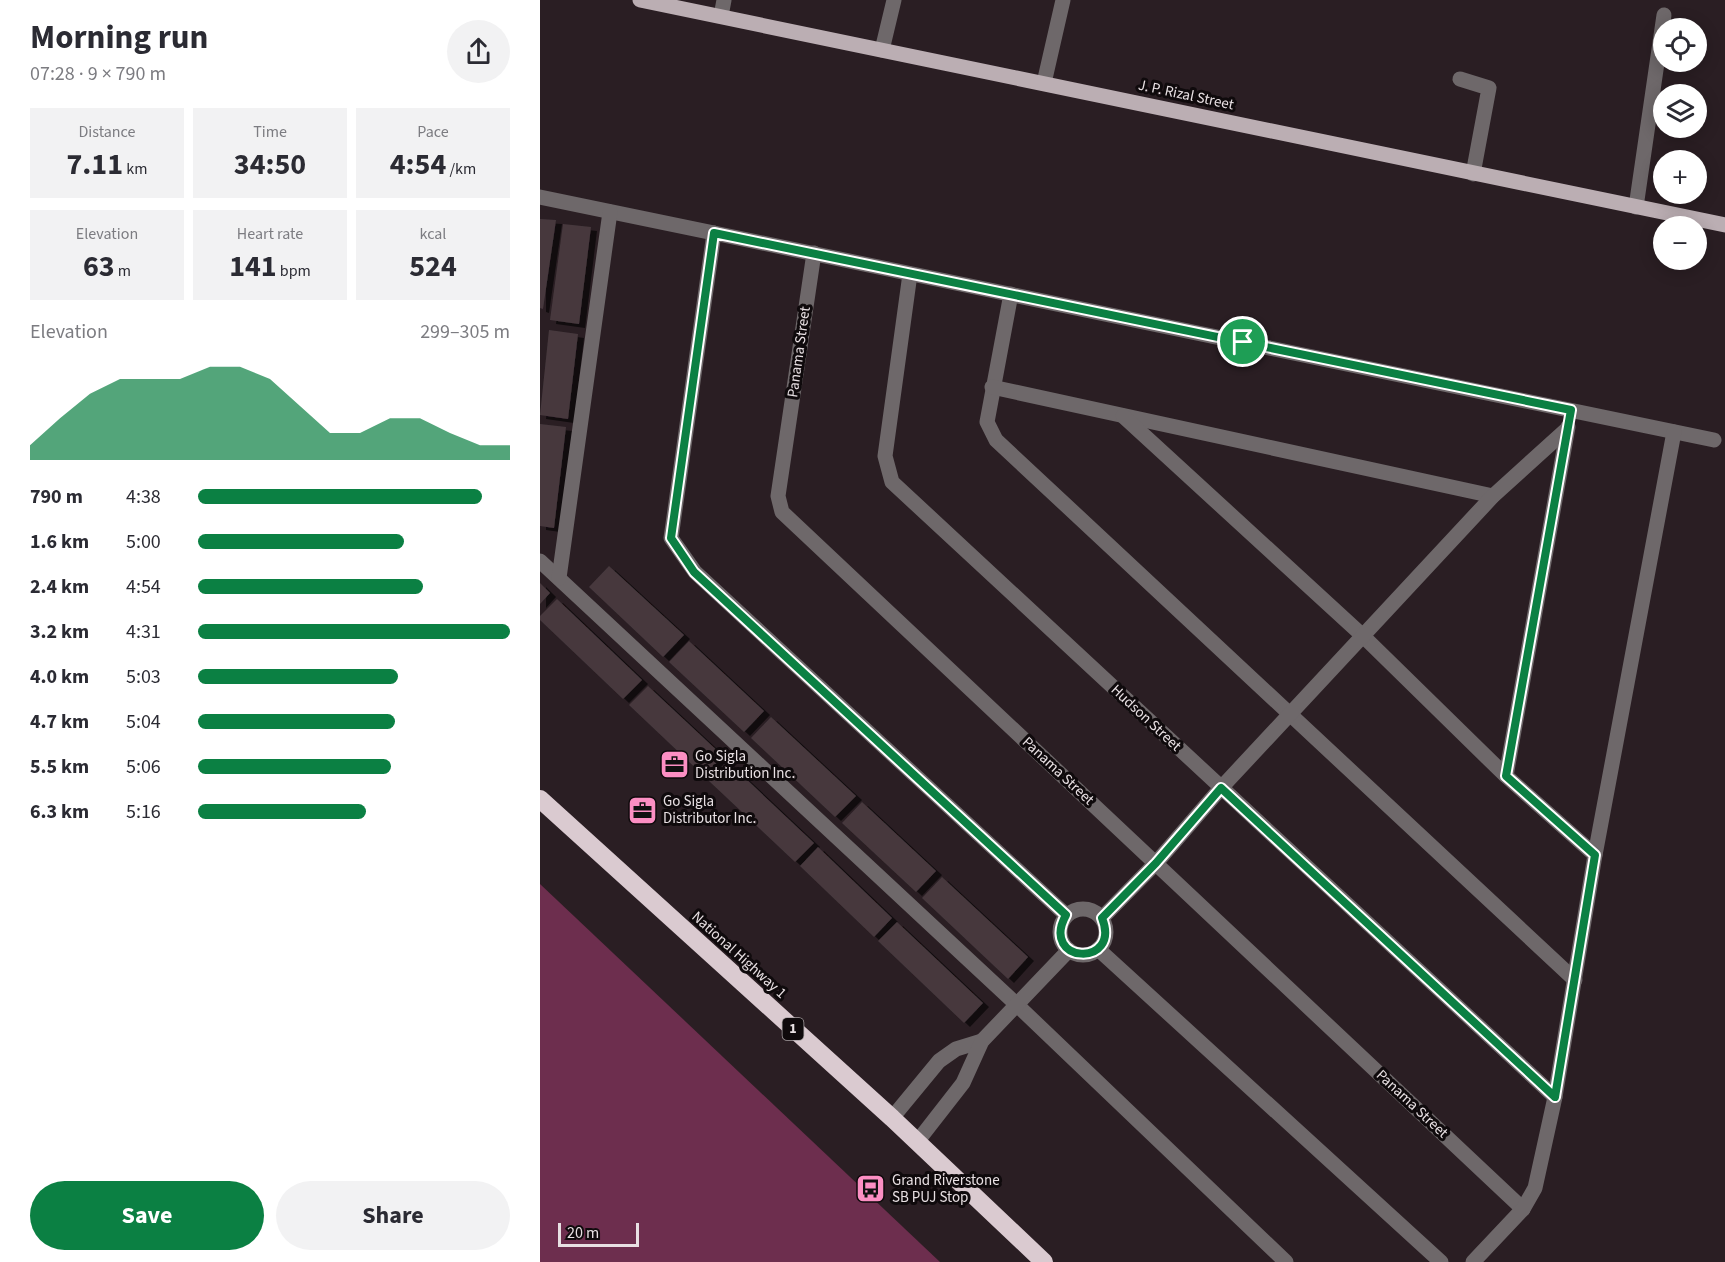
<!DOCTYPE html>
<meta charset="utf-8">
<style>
:root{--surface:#fff;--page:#f2f2f3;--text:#2b2b33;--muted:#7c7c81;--accent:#0b8043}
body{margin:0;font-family:"Source Sans 3",sans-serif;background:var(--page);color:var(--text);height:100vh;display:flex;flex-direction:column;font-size:22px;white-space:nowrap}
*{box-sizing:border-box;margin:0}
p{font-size:20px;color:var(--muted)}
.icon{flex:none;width:33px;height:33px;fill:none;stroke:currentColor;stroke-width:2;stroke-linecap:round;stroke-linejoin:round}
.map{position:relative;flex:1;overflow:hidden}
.details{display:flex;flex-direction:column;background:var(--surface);width:540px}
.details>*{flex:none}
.controls{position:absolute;left:1113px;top:18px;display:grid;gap:12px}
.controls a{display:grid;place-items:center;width:54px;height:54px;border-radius:50%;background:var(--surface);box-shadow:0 3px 15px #0003;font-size:30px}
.scale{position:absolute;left:18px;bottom:15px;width:81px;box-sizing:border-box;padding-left:6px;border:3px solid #e8e0e3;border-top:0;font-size:16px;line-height:21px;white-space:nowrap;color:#e8e0e3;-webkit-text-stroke:4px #0f0a0c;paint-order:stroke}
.pin{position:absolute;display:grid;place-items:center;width:51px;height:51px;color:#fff;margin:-26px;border:3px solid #fff;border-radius:50%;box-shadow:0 2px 6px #0007}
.round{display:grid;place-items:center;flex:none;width:63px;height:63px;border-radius:32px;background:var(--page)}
.head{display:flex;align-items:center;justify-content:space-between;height:102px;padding:0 30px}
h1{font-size:33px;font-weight:700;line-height:45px}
.figures{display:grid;grid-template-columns:repeat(3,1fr);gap:9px;height:102px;padding:6px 30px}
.figures div{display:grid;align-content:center;border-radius:0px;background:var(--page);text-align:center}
.figures b{font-size:30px;font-weight:700}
.figures small{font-size:16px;font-weight:400}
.figures p{font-size:16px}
.chart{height:168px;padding:12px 30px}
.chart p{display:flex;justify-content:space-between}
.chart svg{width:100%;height:108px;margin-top:6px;fill:var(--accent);opacity:.7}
.action{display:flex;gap:12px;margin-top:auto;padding:12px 30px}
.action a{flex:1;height:69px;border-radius:36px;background:var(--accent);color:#fff;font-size:24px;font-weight:700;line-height:69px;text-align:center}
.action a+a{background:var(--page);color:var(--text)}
ul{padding:0 30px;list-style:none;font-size:20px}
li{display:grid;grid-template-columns:96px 72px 1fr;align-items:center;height:45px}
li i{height:15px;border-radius:8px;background:var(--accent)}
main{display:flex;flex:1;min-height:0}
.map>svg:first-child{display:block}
.green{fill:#6d2e4e}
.building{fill:#46393e;filter:url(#shadow)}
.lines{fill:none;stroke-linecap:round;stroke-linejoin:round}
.minor{stroke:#6e686a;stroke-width:15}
.major{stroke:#bbaeb3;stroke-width:15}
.highway{stroke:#dacad0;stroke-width:18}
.route-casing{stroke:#fff;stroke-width:12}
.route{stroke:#0b8043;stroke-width:8}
.labels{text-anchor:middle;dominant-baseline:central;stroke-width:6;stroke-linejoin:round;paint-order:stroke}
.shield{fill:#0f0a0c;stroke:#a7a0a2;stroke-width:1.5}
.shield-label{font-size:14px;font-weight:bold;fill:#e8e0e3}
.street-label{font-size:15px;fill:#e8e0e3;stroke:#0f0a0c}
.poi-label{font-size:15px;fill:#e8e0e3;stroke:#0f0a0c;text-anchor:start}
</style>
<main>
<section class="details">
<div class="head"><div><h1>Morning run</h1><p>07:28 · 9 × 790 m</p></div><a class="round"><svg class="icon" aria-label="share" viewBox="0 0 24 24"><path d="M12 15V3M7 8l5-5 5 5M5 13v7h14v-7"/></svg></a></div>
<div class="figures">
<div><p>Distance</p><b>7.11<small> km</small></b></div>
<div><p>Time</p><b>34:50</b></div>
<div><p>Pace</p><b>4:54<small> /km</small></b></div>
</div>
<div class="figures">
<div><p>Elevation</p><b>63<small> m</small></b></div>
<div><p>Heart rate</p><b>141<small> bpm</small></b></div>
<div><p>kcal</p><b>524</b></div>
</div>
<div class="chart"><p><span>Elevation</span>299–305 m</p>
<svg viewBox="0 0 160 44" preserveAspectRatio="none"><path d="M0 44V38L10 27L20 17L30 11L40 11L50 11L60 6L70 6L80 11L90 22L100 33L110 33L120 27L130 27L140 33L150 38L160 38V44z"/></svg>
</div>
<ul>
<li><b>790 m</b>4:38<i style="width:91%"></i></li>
<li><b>1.6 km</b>5:00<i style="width:66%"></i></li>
<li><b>2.4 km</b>4:54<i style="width:72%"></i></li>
<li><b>3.2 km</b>4:31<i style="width:100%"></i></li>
<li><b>4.0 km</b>5:03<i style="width:64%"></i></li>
<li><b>4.7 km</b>5:04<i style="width:63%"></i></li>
<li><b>5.5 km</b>5:06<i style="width:62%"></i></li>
<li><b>6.3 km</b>5:16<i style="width:54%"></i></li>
</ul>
<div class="action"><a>Save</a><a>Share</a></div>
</section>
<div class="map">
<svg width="1185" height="1262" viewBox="0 0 1185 1262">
<defs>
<filter id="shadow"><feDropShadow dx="6" dy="4" stdDeviation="0" flood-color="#0009"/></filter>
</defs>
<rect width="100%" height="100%" fill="#2a1e23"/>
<!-- green -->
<polygon class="green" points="0,884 400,1262 0,1262"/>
<!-- building -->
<g class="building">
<polygon points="0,219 16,220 3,309 0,308"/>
<polygon points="23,224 51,227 39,324 10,320"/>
<polygon points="9,330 38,334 28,419 0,415"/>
<polygon points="0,424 26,427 14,528 0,526"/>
<polygon points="69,566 144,635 123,657 49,587"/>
<polygon points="0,583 10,593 0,604"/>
<polygon points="17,599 102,680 83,699 0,620 0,616"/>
<polygon points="149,641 224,711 204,732 129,662"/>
<polygon points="108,686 183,756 164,776 89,705"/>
<polygon points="231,717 316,796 295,817 211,738"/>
<polygon points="187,761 274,843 255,862 169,781"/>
<polygon points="322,802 396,871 376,892 302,823"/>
<polygon points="278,847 352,918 334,937 260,866"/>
<polygon points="402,877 488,957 468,979 382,898"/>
<polygon points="357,922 443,1003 424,1023 338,941"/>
</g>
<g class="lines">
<!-- minor -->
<g class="minor">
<polyline points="181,16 184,0"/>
<polyline points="342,50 354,0"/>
<polyline points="920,79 949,88 933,174"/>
<polyline points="504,83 523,0"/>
<polyline points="0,197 1174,440"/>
<polyline points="1096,207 1124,15"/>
<polyline points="174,233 131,538 155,572 526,915"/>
<polyline points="274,253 238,496 242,512 983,1209"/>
<polyline points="370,274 345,456 352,482 1015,1097"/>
<polyline points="471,294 447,422 456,440 1035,980"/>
<polyline points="452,387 953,496"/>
<polyline points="583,416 823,636 966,776 1055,855"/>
<polyline points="0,561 476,1004 746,1262"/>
<polyline points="19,578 70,212"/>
<polyline points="966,776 1028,427"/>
<circle cx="543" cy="932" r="23"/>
<polyline points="562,918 616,863 681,788 953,496 1027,429"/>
<polyline points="558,949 901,1262"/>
<polyline points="352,1118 399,1061 416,1049 442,1041"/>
<polyline points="377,1142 423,1083 442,1041 529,950"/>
<polyline points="933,1262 983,1209 995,1188 1015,1097 1055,855 1134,432"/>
</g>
<!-- major -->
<polyline class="major" points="100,0 1185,225"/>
<!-- highway -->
<polyline class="highway" points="0,799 352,1118 504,1262"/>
</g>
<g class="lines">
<defs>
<path id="route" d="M174,233L1031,410L966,776L1055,855L1015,1097L681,788L616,863L562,918C582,968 499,964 526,915L154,572L131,538Z"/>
</defs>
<!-- route casing -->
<use href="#route" class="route-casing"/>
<!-- route -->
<use href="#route" class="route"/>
</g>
<!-- icons -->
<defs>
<symbol id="office-square" viewBox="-11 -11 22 22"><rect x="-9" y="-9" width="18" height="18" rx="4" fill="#fc8fc3" stroke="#0f0a0c"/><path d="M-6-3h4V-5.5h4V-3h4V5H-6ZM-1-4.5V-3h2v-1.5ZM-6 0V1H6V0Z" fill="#111"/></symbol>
<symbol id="bus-square" viewBox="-11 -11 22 22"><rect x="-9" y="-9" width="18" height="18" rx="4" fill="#fc8fc3" stroke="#0f0a0c"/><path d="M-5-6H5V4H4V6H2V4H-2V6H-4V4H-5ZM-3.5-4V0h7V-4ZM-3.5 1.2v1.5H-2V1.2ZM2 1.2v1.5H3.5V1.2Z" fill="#111"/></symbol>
</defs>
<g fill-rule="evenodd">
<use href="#office-square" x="118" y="748" width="33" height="33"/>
<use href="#office-square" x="86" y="794" width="33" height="33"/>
<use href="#bus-square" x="314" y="1172" width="33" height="33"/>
</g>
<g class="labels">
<!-- shield labels -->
<rect class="shield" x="242.5" y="1018" width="21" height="22" rx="4.5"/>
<g class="shield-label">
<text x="253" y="1029">1</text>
</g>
<!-- street labels -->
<g class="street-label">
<text transform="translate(646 95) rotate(12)">J. P. Rizal Street</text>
<text transform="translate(259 352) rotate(-82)">Panama Street</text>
<text transform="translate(606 718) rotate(43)">Hudson Street</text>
<text transform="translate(518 771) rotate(43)">Panama Street</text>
<text transform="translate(199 955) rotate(42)">National Highway 1</text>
<text transform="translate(872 1104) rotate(43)">Panama Street</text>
</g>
<!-- poi labels -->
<g class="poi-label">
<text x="155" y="756">Go Sigla<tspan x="155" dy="17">Distribution Inc.</tspan></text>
<text x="123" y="801">Go Sigla<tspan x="123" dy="17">Distributor Inc.</tspan></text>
<text x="352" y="1180">Grand Riverstone<tspan x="352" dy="17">SB PUJ Stop</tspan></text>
</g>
</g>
</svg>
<div class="controls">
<a><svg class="icon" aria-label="locate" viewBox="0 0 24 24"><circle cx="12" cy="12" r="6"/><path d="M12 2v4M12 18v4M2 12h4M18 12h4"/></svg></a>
<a><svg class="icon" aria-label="layers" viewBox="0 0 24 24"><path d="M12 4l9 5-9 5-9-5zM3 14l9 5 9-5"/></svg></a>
<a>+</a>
<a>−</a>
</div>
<div class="scale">20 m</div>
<div class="pin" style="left:703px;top:342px;background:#1e9e55"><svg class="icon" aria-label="arrive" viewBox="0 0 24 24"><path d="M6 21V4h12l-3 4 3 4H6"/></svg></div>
</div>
</main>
